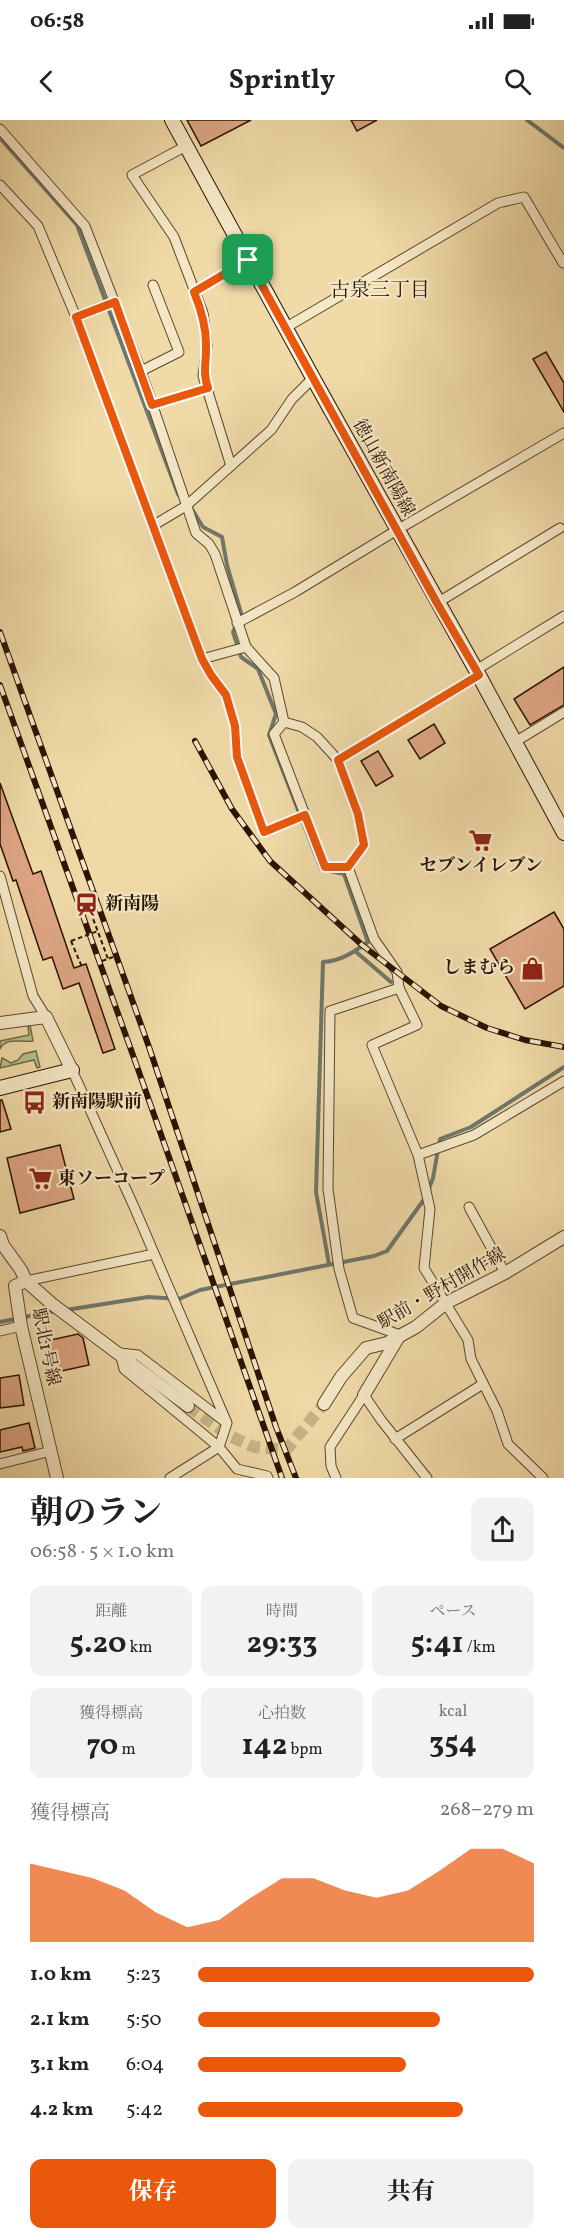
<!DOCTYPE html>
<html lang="ja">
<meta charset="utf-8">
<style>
:root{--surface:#fff;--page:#f2f2f2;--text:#222;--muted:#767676;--accent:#ea580c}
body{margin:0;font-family:Vollkorn,"Noto Serif JP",serif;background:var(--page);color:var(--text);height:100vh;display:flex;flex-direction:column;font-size:22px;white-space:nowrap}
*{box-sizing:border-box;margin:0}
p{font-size:20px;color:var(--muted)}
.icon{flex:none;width:33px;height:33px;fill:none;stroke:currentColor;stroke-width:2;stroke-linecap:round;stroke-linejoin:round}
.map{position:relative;height:1358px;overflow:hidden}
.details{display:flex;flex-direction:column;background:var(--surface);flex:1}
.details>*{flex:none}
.pin{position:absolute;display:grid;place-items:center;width:51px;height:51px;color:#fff;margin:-26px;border-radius:12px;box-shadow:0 3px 9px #0006}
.round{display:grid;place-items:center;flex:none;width:63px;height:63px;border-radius:12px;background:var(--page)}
.headline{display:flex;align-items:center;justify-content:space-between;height:102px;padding:0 30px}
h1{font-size:33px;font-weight:700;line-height:45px}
.metrics{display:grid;grid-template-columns:repeat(3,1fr);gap:9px;height:102px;padding:6px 30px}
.metrics div{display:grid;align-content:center;border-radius:12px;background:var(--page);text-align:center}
.metrics b{font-size:30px;font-weight:700}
.metrics small{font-size:16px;font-weight:400}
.metrics p{font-size:16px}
.chart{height:168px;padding:12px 30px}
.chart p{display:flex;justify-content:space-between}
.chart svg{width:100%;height:108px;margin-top:6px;fill:var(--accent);opacity:.7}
.button{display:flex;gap:12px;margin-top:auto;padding:12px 30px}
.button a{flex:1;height:69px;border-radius:12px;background:var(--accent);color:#fff;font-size:24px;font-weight:700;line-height:69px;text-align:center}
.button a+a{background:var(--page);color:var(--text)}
ul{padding:0 30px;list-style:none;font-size:20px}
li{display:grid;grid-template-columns:96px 72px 1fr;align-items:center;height:45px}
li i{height:15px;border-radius:8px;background:var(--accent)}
.status{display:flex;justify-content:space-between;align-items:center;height:42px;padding:0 30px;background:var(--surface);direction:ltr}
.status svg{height:16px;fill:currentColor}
header{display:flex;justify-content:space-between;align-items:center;height:78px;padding:0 30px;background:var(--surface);font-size:27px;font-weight:700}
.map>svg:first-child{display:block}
.green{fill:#b5c18b;stroke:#706a46;stroke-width:1.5}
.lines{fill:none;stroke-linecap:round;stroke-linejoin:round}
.stream{stroke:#6f776b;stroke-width:4}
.building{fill:#dea684;stroke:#2a1302;stroke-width:1.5}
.tertiary-tunnel{stroke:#c8b387;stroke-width:12;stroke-dasharray:12 6;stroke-linecap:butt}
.service-casing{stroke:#5c452c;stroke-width:7}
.minor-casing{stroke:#5c452c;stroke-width:11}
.tertiary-casing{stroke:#5c452c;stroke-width:14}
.secondary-casing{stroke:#2a1302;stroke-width:16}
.path{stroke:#2a1302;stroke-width:2;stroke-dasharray:4.5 3;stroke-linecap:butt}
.service{stroke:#f5e8c6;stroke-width:4.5}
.minor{stroke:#f5e8c6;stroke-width:9}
.tertiary{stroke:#f5e8c6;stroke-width:12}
.secondary{stroke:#f5e8c6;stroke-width:14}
.rail-casing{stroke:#2a1302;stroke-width:6}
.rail{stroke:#f5e8c6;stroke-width:4;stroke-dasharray:11;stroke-linecap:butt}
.path-bridge{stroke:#2a1302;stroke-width:2;stroke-dasharray:4.5 3;stroke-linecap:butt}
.route-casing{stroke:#fff;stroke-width:12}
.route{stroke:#ea580c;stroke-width:8}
.labels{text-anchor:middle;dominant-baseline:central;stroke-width:4.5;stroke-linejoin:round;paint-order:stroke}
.street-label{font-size:18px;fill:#2a1302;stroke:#f5e8c6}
.poi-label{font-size:18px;font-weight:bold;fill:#2a1302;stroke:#f5e8c6;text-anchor:start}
.neighbourhood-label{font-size:20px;fill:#2a1302;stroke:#f5e8c6}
</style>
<div class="status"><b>06:58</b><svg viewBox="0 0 49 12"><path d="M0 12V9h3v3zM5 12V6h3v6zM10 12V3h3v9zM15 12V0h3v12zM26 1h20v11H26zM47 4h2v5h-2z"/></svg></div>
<header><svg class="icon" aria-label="back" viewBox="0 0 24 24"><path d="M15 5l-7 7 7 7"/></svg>Sprintly<svg class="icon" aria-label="search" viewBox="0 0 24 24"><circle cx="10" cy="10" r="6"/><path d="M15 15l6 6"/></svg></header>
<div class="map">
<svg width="564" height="1358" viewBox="0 0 564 1358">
<rect width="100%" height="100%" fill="#f0dba8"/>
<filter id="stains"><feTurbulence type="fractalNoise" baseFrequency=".00333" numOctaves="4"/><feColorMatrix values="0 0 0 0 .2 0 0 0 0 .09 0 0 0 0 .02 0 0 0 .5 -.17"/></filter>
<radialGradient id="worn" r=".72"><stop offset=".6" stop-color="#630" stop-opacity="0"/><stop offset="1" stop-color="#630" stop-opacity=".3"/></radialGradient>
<!-- green -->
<g class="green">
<path d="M30,905L33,921C20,923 7,916 0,929V921L29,915L28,906Z"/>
<polygon points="36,931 40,947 37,948 34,940 0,948 2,938 11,943 18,940 23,934"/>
</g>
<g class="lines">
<!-- stream -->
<g class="stream">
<polyline points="527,0 564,28"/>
<polyline points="0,18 77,105 178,374 182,379"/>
<polyline points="190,386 203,407 222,417 227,445 241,493 239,498"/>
<path d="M236,505L233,512L241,537L258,549L276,594L269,615L321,749L344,754L368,822C354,832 341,841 323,842L316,1072L329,1144"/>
<polyline points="355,831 391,862"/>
<polyline points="428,1071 433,1058 440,1019 471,1007 564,947"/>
<polyline points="66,1190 148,1177 179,1179 200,1170 374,1136 387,1131 425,1078"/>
<polyline points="0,1202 55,1191"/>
</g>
</g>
<!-- building -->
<g class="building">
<polygon points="187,0 251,0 201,26"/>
<polygon points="351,0 377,0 357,11"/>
<polygon points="546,232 564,263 564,292 533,239"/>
<polygon points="564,547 564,585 530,605 514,579"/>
<polygon points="434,604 445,623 420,639 408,620"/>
<polygon points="378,631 393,656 376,666 361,641"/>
<polygon points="0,663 33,754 41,751 74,848 86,844 115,929 103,933 79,863 63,869 52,837 43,840 16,760 13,761 0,724"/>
<polygon points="554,792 564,809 564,866 525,889 490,829"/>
<polygon points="0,980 2,980 11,1009 0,1012"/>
<polygon points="60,1025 74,1079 20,1093 7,1038"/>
<polygon points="78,1214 83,1218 89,1245 52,1253 46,1221"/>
<polygon points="19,1255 24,1285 0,1288 0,1258"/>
<polygon points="29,1303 35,1328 23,1331 22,1327 0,1332 0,1310"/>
</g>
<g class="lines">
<!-- tertiary-tunnel -->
<polyline class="tertiary-tunnel" points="188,1286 230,1316 254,1327 286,1330 324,1284"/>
<defs>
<polyline id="service" points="152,285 207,268"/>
<g id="minor">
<polyline points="0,9 85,106 141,251 196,413 209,424 215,434 246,527 274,558 284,602"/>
<polyline points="186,26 132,55 174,117 203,193 207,226 203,256 231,346"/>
<polyline points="0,65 38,106 76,197 202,539 211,555 226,575 235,606 237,637 264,712 305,695"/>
<polyline points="194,172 248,140"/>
<polyline points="76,197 115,182"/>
<polyline points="285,208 498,83 524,77 563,143"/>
<polyline points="141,251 179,232 153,165"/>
<polyline points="154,405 186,386 271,310 292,279 313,258"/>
<polyline points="437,483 560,408"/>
<polyline points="237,503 295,472 397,410 564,313"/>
<polyline points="202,539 246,527"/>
<polyline points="476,550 564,496"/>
<polyline points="284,602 302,607 317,617 338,640 358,694 364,725 348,747 374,819 397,852 399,868 417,905 372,925 418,1035 430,1089 424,1148 468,1220 471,1239 497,1291 508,1324 543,1358"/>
<polyline points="284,602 274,614 325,747 348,747"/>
<polyline points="515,622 564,592"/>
<polyline points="0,756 33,876 46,897"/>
<polyline points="399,868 330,891 328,1069 339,1149 353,1198 400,1215"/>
<polyline points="72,950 135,1089 227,1303 219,1327 170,1358"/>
<polyline points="418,1035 474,1015 564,961"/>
<polyline points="469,1087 505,1153"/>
<polyline points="26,1161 154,1134"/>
<polyline points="0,1211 21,1206"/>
<polyline points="224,1301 138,1235 120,1233 124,1249 219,1327 237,1349 267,1356 268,1358"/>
<polyline points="395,1319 483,1264"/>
<polyline points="0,1344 51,1331"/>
<polyline points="336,1358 331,1346 330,1327 364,1275 381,1300 427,1358"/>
</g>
<g id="tertiary">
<polyline points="0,903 46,897 72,950"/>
<polyline points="0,1116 3,1125 21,1150 26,1161 52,1184 188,1286"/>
<polyline points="26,1161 15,1166 21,1206 57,1358"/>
<polyline points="364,1275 398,1218"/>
<polyline points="324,1284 341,1257 366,1228 387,1223 416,1207 446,1183 505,1153 564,1117"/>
</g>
<g id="secondary">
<polyline points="172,0 313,258 476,550 564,713"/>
<polyline points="0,968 72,950"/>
</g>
</defs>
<!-- service casing -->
<use href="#service" class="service-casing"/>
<!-- minor casing -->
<use href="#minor" class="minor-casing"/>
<!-- tertiary casing -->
<use href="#tertiary" class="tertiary-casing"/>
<!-- secondary casing -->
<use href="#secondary" class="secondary-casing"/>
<!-- path -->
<g class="path">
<polyline points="345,635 469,561"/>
<polyline points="88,785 108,839"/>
<polyline points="83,787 94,783"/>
<polyline points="71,821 82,847"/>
<polyline points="102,841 113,837"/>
</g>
<!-- service -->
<use href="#service" class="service"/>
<!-- minor -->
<use href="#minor" class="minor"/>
<!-- tertiary -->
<use href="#tertiary" class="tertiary"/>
<!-- secondary -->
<use href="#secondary" class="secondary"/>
<defs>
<g id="rail">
<polyline points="0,512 149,927 276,1307 296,1358"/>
<polyline points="0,565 139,952 282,1358"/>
<polyline points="195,621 232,689 270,741 362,825 441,886 487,908 525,920 564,927"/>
</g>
</defs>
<!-- rail casing -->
<use href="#rail" class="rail-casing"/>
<!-- rail -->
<use href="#rail" class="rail"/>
<!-- path-bridge -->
<polyline class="path-bridge" points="71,821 98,811"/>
</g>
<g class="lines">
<defs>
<path id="route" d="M248,140L437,483L479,555L338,640L358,694L364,725L348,747H325L305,695L264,712L237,637L235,606L226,575L211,555L202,539L76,197L115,182L152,285L208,268C202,252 207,240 206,224C206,206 201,189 194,172Z"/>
</defs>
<!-- route casing -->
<use href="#route" class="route-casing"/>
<!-- route -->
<use href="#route" class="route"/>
</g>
<!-- icons -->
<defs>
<symbol id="supermarket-bare" viewBox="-9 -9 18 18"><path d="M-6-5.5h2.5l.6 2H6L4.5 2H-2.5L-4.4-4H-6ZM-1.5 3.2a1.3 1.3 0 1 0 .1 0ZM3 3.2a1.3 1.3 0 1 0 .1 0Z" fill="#8f2418" stroke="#f5e8c6" stroke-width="2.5" paint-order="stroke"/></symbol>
<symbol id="station-bare" viewBox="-9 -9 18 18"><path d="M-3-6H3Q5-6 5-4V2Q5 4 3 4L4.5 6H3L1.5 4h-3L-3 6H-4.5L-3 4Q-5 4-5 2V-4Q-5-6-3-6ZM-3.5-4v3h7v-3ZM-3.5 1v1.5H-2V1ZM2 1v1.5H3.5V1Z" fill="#8f2418" stroke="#f5e8c6" stroke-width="2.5" paint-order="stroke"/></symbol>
<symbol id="shop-bare" viewBox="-9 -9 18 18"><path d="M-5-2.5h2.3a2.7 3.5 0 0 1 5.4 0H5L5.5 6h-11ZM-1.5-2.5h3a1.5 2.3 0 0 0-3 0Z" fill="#8f2418" stroke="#f5e8c6" stroke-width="2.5" paint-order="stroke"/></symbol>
<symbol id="bus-bare" viewBox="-9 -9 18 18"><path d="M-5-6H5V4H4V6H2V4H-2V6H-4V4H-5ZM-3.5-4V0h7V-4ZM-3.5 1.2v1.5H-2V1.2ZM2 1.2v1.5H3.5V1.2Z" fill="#8f2418" stroke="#f5e8c6" stroke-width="2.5" paint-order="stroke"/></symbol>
</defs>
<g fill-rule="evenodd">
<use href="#supermarket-bare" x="464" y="704" width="33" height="33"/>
<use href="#station-bare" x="70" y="768" width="33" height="33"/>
<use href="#shop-bare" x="516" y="832" width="33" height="33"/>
<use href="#bus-bare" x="18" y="966" width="33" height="33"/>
<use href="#supermarket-bare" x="24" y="1042" width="33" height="33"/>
</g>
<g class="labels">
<!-- street labels -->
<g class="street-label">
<text transform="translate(383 348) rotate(61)">徳山新南陽線</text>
<text transform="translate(442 1169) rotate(-30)">駅前・野村開作線</text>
<text transform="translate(45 1227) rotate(78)">駅北1号線</text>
</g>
<!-- poi labels -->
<g class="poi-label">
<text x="481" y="746" text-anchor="middle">セブンイレブン</text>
<text x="105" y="784">新南陽</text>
<text x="515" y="848" text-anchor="end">しまむら</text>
<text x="52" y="982">新南陽駅前</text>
<text x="58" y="1059">東ソーコープ</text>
</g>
<!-- neighbourhood labels -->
<g class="neighbourhood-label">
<text x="380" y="171">古泉三丁目</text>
</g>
</g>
<rect width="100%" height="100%" filter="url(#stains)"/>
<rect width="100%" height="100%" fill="url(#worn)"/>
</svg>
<div class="pin" style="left:248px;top:140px;background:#1e9e55"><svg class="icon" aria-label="arrive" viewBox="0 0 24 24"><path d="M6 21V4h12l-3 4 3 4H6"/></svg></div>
</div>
<section class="details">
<div class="headline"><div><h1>朝のラン</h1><p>06:58 · 5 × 1.0 km</p></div><a class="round"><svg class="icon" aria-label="share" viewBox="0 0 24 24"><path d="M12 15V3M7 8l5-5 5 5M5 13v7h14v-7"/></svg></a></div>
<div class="metrics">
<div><p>距離</p><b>5.20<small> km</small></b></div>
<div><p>時間</p><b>29:33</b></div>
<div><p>ペース</p><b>5:41<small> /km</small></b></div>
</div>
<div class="metrics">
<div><p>獲得標高</p><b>70<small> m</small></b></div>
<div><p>心拍数</p><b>142<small> bpm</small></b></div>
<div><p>kcal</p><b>354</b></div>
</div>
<div class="chart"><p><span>獲得標高</span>268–279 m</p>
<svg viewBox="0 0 160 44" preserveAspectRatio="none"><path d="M0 44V12L10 15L20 18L30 23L40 32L50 38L60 35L70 26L80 18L90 18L100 23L110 26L120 23L130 15L140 6L150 6L160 12V44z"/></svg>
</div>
<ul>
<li><b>1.0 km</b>5:23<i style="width:100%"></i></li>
<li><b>2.1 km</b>5:50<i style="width:72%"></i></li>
<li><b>3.1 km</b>6:04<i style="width:62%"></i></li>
<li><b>4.2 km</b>5:42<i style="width:79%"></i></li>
</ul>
<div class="button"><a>保存</a><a>共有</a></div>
</section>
